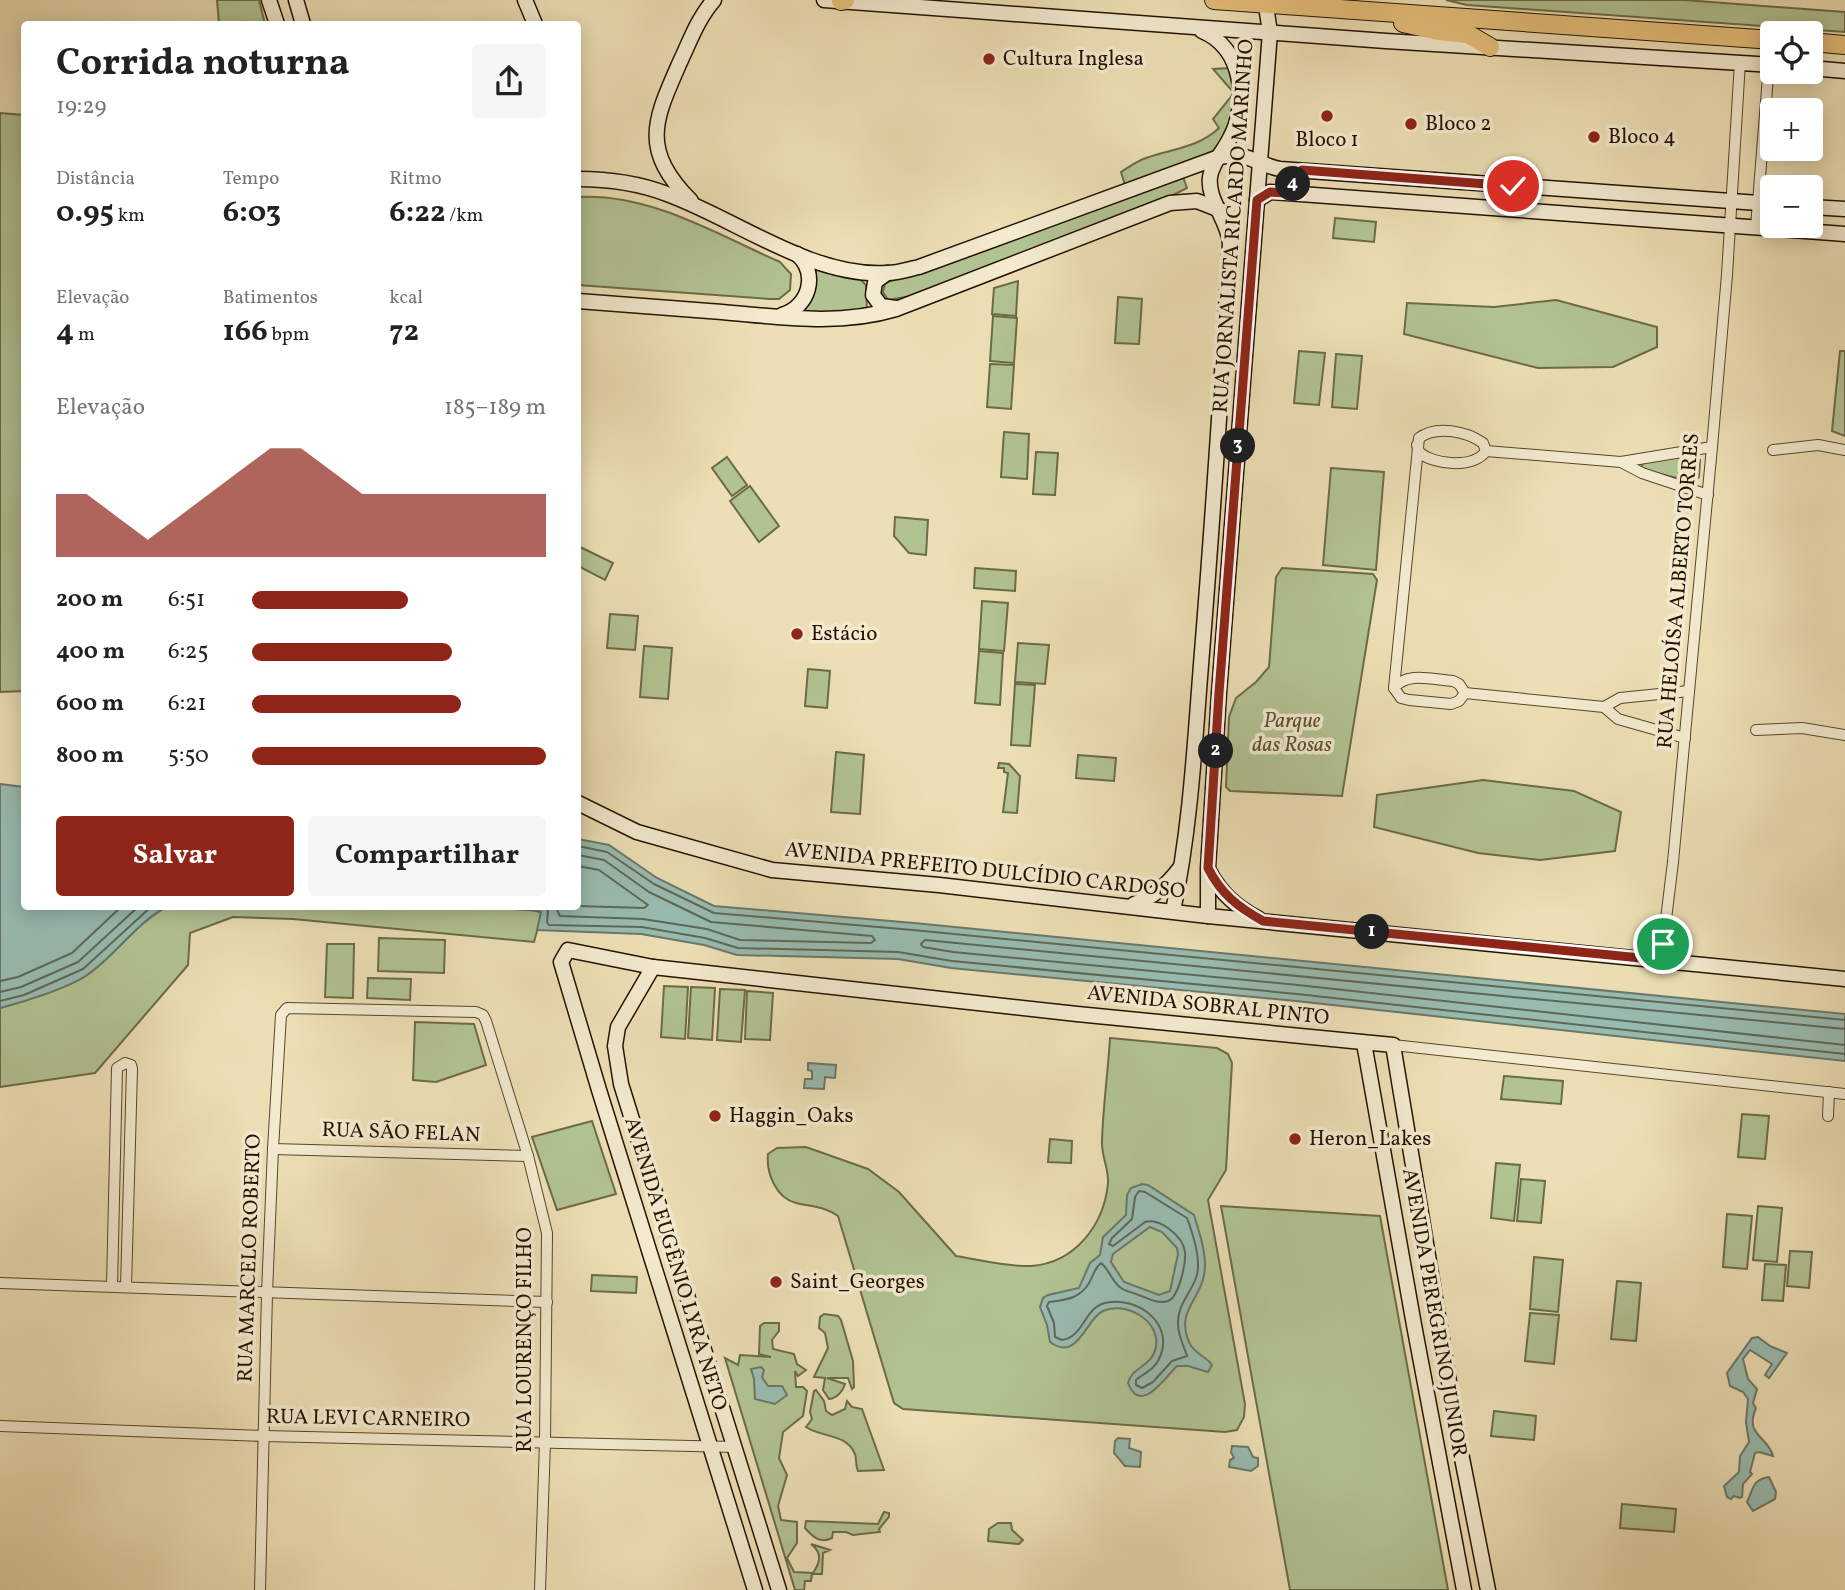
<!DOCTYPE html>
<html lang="pt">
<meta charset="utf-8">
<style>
:root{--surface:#fff;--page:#f6f6f6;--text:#222;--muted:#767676;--accent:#8f2418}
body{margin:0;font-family:Vollkorn,serif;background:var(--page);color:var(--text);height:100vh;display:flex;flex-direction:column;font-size:26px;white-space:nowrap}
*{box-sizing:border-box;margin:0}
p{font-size:23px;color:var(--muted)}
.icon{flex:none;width:38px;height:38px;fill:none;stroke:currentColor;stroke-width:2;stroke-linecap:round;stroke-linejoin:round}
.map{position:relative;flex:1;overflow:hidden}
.details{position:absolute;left:21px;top:21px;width:560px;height:889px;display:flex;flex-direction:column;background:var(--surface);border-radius:7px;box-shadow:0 4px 18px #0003}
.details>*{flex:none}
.fabs{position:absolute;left:1760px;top:21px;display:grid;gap:14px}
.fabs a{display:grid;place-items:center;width:63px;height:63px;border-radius:7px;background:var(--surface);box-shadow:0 4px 18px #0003;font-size:35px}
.pin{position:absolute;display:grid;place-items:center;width:60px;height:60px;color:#fff;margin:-30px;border:4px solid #fff;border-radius:50%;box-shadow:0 2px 7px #0007}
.km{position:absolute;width:35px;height:35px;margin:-18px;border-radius:50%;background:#222;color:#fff;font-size:19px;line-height:35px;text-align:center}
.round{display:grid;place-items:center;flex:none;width:74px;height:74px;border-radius:7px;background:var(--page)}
.summary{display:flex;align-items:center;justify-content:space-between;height:119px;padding:0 35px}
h1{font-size:38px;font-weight:700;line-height:52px}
.stats{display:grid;grid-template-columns:repeat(3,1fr);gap:10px;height:119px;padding:7px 35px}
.stats div{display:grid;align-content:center}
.stats b{font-size:30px;font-weight:700}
.stats small{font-size:19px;font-weight:400}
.stats p{font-size:19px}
.chart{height:196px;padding:14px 35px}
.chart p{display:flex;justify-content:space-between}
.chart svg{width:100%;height:126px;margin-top:7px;fill:var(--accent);opacity:.7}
.button{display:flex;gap:14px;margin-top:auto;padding:14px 35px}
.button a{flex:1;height:80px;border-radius:7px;background:var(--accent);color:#fff;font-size:28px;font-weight:700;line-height:80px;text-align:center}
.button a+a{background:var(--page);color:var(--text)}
ul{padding:0 35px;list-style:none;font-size:23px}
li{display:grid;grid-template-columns:112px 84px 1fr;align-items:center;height:52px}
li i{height:18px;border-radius:9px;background:var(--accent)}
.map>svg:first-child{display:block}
.green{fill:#b2c392;stroke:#6b6b49;stroke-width:2}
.water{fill:#99bcb1;stroke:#6a786a;stroke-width:2;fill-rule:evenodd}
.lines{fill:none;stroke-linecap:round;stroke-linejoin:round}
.shore{stroke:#5e6858;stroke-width:2}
.street-casing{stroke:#56462d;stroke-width:12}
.secondary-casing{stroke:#241300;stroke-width:17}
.highway-casing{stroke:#241300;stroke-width:20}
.street{stroke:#f3eacf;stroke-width:10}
.secondary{stroke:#f3eacf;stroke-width:14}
.highway{stroke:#e6c07a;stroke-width:18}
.route-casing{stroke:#fff;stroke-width:14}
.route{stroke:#8f2418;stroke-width:9}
.poi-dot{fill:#8f2418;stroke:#f3eacf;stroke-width:2.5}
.labels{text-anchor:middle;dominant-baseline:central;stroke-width:7;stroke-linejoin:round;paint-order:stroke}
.poi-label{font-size:21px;fill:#241300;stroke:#f3eacf;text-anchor:start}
.street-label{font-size:21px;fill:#241300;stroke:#f3eacf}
.park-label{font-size:21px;font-style:italic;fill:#565133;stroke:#f3eacf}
</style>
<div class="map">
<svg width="1845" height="1590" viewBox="0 0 1845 1590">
<rect width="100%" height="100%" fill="#eddfb5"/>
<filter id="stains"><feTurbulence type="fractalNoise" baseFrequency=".00286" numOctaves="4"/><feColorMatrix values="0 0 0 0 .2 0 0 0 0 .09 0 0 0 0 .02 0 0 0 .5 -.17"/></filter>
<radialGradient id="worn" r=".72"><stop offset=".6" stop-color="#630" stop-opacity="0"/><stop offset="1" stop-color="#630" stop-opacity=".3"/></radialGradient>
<!-- green -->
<g class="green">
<polygon points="217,0 259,0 265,24 219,24"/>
<polygon points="1446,0 1684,0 1845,12 1845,32 1467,5"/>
<path d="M1232,68L1238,85L1235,117L1216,150L1126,188L1121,172C1129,167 1137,161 1146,158C1171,149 1198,148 1219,128L1213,119L1234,93L1213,69Z"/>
<polygon points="0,113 24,115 24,691 0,692"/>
<polygon points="1183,177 1187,188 1167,198 917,295 888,300 883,292 885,283 987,250"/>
<path d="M578,197C650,193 716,234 780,262L791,274L790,290L779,299H770L578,285Z"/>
<polygon points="1335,218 1376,222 1374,242 1333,238"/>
<path d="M815,266L853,273L866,285L867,312L798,314C814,300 818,287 815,266Z"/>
<polygon points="1018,281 1016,316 992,314 994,288"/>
<polygon points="1118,297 1142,299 1139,344 1115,343"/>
<polygon points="1556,300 1657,327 1657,347 1613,367 1538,368 1404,334 1407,303 1494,307"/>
<polygon points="993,316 1017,318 1014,363 990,361"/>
<polygon points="1299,351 1325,353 1319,405 1294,403"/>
<polygon points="1840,351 1845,351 1845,436 1832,431"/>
<polygon points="1336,354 1362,356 1357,409 1332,407"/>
<polygon points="990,364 1014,365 1011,409 987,407"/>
<polygon points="1004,432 1029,434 1027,479 1001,477"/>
<polygon points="1036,452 1058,453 1055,495 1033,494"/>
<polygon points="1693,455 1700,460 1699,477 1693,482 1644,470 1641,467 1645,459"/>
<polygon points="727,457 747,485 732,496 712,468"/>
<polygon points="1331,468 1384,472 1376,570 1323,565"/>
<polygon points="750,486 779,526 759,542 730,501"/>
<polygon points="895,517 928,520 926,555 909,553 894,536"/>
<polygon points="580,547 613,563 605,580 578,566 578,552"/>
<polygon points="975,568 1016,571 1015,591 974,588"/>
<polygon points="1282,568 1373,574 1377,580 1342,796 1230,791 1226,787 1229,717 1236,698 1256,682 1269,667 1276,577"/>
<polygon points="982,601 1008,603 1004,651 979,649"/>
<polygon points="610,614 638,616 635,650 607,648"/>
<polygon points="1018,643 1049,645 1045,684 1015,682"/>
<polygon points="644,646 672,648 668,699 640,697"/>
<polygon points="979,651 1003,653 1000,705 975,703"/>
<polygon points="808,669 830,671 827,708 805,706"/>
<polygon points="1015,684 1035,685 1030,746 1011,745"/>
<polygon points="836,752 864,755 860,814 831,812"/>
<polygon points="1078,755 1116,758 1114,781 1076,778"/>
<polygon points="999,763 1009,764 1020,776 1017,813 1003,812 1008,773 1004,772 1004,768 998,768"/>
<polygon points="1483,780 1574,791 1621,812 1615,851 1540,860 1478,853 1374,827 1377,795"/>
<path d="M504,906C517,912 529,907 542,913L534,942L293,919L233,917L190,933L188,965L95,1073L0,1087V1008C23,1002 68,988 87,975C115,956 135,924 166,907Z"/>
<polygon points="379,938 445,940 444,973 378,971"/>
<polygon points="327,944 354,944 353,998 325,997"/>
<polygon points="368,978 411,979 410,1000 367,998"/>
<polygon points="664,986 688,987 685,1039 661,1037"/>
<polygon points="691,987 715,988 712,1040 688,1038"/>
<polygon points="720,989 745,990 741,1042 717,1040"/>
<polygon points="747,991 773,993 770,1040 745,1039"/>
<polygon points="415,1022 474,1024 486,1065 436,1082 413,1080"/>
<path d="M1110,1038L1217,1048L1228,1054L1232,1063L1226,1170L1208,1200L1245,1404L1244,1417L1237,1430L1225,1432L903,1409L894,1403L838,1216C824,1206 813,1207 796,1203C776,1198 766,1173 768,1154L777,1148L806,1147L868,1169L899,1192L956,1256C980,1260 1007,1267 1031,1266C1075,1263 1104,1225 1108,1183C1109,1169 1101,1155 1102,1141C1103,1107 1108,1072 1110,1038Z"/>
<polygon points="1504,1076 1563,1081 1561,1104 1501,1099"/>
<polygon points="1742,1114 1769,1116 1765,1159 1738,1157"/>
<polygon points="592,1121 616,1194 557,1210 532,1137"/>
<polygon points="1050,1139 1072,1141 1071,1163 1048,1162"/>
<polygon points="1496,1163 1520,1165 1514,1221 1491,1218"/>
<polygon points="1521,1179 1545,1181 1541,1223 1517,1221"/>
<polygon points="1221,1206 1380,1216 1448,1590 1290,1590"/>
<polygon points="1758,1206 1782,1208 1777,1262 1753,1260"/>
<polygon points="1727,1214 1752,1216 1747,1269 1723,1267"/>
<polygon points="1790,1251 1812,1252 1809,1288 1787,1286"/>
<polygon points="1534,1257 1563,1260 1558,1312 1530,1309"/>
<polygon points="1765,1264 1786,1265 1783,1301 1762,1300"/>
<polygon points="592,1275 637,1277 636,1293 591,1291"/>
<polygon points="1617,1281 1641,1283 1636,1341 1611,1339"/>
<polygon points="1530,1313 1559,1315 1554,1364 1525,1361"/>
<path d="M824,1314L838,1316L841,1320L853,1361L854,1387L852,1389L848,1378H827L845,1384C843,1391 837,1398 829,1399L823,1390L825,1378L814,1377L828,1348L825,1333L819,1328L820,1317Z"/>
<path d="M764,1323H779V1331L772,1340L773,1349L794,1354L797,1364L806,1370L798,1376L795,1371L796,1387H803L807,1391L803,1416L783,1432L779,1458L787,1475L778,1506L781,1520L797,1522V1543L787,1558L794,1572L813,1573C821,1561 822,1553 811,1544L830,1550L823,1553L822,1574H812L811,1581H805L804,1590H795L725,1358L738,1365L740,1355L771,1357L759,1354L760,1326Z"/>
<path d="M816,1390L824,1401L826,1411L832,1415L845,1409L847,1401L852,1407L862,1409L884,1470L858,1471C855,1465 857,1460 855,1454C846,1433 822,1438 806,1427L812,1419L810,1412L814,1391Z"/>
<polygon points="1494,1411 1536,1416 1534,1440 1491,1436"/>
<polygon points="1622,1504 1676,1509 1674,1532 1620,1528"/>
<path d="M884,1512L889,1513V1517L879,1529L880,1532L853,1535L846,1532H833L832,1538C820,1544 813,1537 805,1528L806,1521L878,1524Z"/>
<polygon points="998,1523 1011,1523 1012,1530 1023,1540 1019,1544 988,1541 989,1529"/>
</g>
<!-- water -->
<g class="water">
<path d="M0,784L24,787V906L166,907C135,924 115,956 87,975C68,988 23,1002 0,1008Z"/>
<path d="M578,839L609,845L657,878L714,906L914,923L1845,1014V1061L1296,1001L951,968L898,959L737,955L704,945L641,934L537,930L541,912C529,907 517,912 504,907L578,906Z"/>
<polygon points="808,1063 836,1065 835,1078 825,1077 824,1089 804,1088 805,1079 812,1079 812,1071 808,1070"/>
<path d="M1142,1184L1148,1185L1194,1215C1199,1232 1208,1256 1204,1275C1200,1300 1176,1311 1189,1342C1193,1353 1206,1356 1212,1365L1208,1372L1188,1366H1177C1165,1377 1141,1416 1128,1383C1132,1366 1153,1367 1156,1346C1160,1320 1125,1301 1103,1311C1086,1318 1078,1363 1050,1342L1047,1325L1040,1307L1043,1298L1048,1295L1079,1288L1090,1263L1100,1255L1103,1237L1126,1215L1127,1195L1131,1188ZM1150,1227L1162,1232L1177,1248L1178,1254L1170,1291L1159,1295L1124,1282L1111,1262L1113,1254Z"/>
<path d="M1758,1337L1770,1346L1787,1353L1769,1378L1765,1375L1772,1364L1750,1350L1743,1359L1748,1379L1757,1389L1753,1403L1756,1408C1744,1436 1768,1436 1773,1456L1759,1452L1755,1453L1750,1472L1752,1474L1743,1484L1742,1497L1740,1498L1734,1496L1731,1499L1727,1497L1724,1486L1739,1472L1740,1456L1749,1442L1746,1422L1748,1399L1743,1392L1730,1386L1727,1373L1752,1338Z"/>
<polygon points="761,1367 764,1370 762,1377 768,1386 782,1386 787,1395 775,1404 755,1399 754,1379 751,1369"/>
<polygon points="1118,1438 1130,1439 1129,1448 1141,1452 1140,1467 1125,1466 1114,1453 1115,1441"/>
<polygon points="1232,1446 1248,1447 1253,1457 1258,1458 1258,1466 1251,1471 1229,1467 1230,1460 1234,1458 1231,1452"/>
<path d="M1769,1477L1776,1492L1775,1499L1753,1511L1747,1502C1754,1489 1751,1480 1769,1477Z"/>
</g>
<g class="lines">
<!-- shore -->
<g class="shore">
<polyline points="578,846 607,852 654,884 714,913 913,930 1845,1020"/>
<polyline points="578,866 599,870 648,905 644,908 578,906"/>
<polyline points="545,906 548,911 547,922 549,925 642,927 705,938 738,948 898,952 952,961 1297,994 1845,1054"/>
<polyline points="555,906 560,916 643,919 707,929 740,940 871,943 875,940 872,936 711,922 649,892 604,860 578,855"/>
<polyline points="0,981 18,977 72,953 122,906"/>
<polyline points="0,992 21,987 78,962 139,906"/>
<polyline points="0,1001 24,995 83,969 152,906"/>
<polyline points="1845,1029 925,940 921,944 923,947 953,952 1298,985 1845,1045"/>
<path d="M1139,1191L1145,1192L1187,1218C1193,1234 1202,1262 1196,1278C1190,1294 1177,1306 1178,1324C1178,1336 1184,1346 1187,1356L1172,1361L1153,1382L1142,1388L1136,1385V1380C1144,1373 1154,1370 1159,1359C1176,1324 1137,1295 1105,1303C1084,1308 1084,1337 1062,1340L1055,1337L1054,1323L1047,1306L1049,1302C1069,1300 1084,1297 1092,1277C1095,1271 1096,1267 1101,1263C1109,1269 1112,1282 1121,1288C1127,1292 1135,1293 1141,1296C1150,1299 1158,1304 1168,1301C1179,1297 1186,1263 1185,1252C1183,1236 1160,1218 1145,1222L1113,1246L1109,1244L1112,1238L1132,1219L1135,1197Z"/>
</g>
<defs>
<g id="street">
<polyline points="1756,227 1769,64"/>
<path d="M1417,445L1419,452C1433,465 1474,469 1486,451"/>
<polyline points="1773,450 1818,445 1845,450"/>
<polyline points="1486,451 1621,462 1712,447"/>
<polyline points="1621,462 1642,473 1708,495"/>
<path d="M1394,688L1419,438C1436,425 1466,431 1483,443L1486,451"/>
<path d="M1394,688C1407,671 1434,680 1453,681L1459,684L1465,693"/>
<polyline points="1394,688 1401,698 1409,700 1451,704 1459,701 1465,693"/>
<polyline points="1465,693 1604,707 1618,719 1685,738"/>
<polyline points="1604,707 1620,698 1689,691"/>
<polyline points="1756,730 1802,728 1845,735"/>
<polyline points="1661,960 1673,862 1712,447 1727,275 1740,62"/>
<polyline points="1393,1045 1845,1094"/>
<polyline points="1828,1116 1829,1092"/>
<polyline points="273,1149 528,1156"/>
<polyline points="0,1283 547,1302"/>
<polyline points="112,1286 117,1068 125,1063 131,1065 132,1069 126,1287"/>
<polyline points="0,1426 264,1436 735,1447"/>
<polyline points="260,1590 267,1293 273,1149 281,1015 287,1008 476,1012 483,1015 486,1021 528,1156 547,1233 545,1442 540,1590"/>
</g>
<g id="secondary">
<polyline points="269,0 277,24"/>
<polyline points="296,0 303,24"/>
<polyline points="525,0 535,24"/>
<polyline points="824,0 1386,41 1773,65"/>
<polyline points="1811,68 1845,71"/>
<path d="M578,179C608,179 638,183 667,194C736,219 812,278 887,273C898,273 909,269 919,267L1219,157C1251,152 1252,163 1280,169L1773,204"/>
<polyline points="1257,200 1270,192 1300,194 1845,234"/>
<path d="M691,201C640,149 654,121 680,62C690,41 698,18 714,0"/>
<polyline points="1811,207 1845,209"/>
<polyline points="887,273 875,282 873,295 881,306 896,308"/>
<path d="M578,301C626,305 674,308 722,312C781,317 839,326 896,309L1170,203L1197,201L1220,210"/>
<path d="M782,315C809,307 819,274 797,254"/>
<polyline points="578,803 637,832 772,870 939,885 1208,916 1845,979"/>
<path d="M1209,871C1221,894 1237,907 1259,919"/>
<path d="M1134,904C1154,897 1167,885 1180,868"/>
<path d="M1173,911C1191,826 1195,738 1202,652C1213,516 1222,379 1230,243C1228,220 1207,200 1210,177C1212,162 1224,151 1230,138C1249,103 1243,48 1202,31"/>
<polyline points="1208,916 1208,868 1219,693 1270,32 1265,0"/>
<polyline points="653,967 618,1027 615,1046 621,1084 779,1590"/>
<polyline points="1364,1043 1414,1325 1464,1590"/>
<polyline points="755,1590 599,1090 561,962 568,950 653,967 1077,1014 1393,1045 1460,1448 1488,1590"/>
</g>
<g id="highway">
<polyline points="1214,0 1773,40"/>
<polyline points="841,1 845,0"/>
<polyline points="1403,23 1439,31 1468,34 1490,47"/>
<polyline points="1811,42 1845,45"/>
</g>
</defs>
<!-- street casing -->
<use href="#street" class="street-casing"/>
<!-- secondary casing -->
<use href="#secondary" class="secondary-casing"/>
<!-- highway casing -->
<use href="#highway" class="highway-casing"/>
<!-- street -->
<use href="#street" class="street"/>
<!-- secondary -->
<use href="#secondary" class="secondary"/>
<!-- highway -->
<use href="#highway" class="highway"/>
</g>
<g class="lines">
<defs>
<path id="route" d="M1513,186L1302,170C1291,178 1291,184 1300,194L1270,192L1257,200L1219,693L1208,868C1221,894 1238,907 1263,921L1661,960L1663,944"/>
</defs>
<!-- route casing -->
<use href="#route" class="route-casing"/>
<!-- route -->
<use href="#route" class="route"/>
</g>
<!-- markers -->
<g class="poi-dot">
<circle cx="989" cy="59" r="7"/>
<circle cx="1327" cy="116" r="7"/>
<circle cx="1411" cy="124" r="7"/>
<circle cx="1594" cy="137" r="7"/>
<circle cx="797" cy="634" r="7"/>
<circle cx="715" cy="1116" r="7"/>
<circle cx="1295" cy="1139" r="7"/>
<circle cx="776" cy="1282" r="7"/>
</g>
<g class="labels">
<!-- poi labels -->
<g class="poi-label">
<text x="1003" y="59">Cultura Inglesa</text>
<text x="1425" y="124">Bloco 2</text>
<text x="1608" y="137">Bloco 4</text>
<text x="1327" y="140" text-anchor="middle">Bloco 1</text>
<text x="811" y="634">Estácio</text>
<text x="729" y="1116">Haggin_Oaks</text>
<text x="1309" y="1139">Heron_Lakes</text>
<text x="790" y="1282">Saint_Georges</text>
</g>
<!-- street labels -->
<g class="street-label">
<text transform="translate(1234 226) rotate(-86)">RUA JORNALISTA RICARDO MARINHO</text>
<text transform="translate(1679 591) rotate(-85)">RUA HELOÍSA ALBERTO TORRES</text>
<text transform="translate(985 871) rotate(6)">AVENIDA PREFEITO DULCÍDIO CARDOSO</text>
<text transform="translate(1208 1006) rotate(6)">AVENIDA SOBRAL PINTO</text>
<text transform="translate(401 1133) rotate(2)">RUA SÃO FELAN</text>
<text transform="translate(250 1258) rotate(-88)">RUA MARCELO ROBERTO</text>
<text transform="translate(675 1264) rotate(73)">AVENIDA EUGÊNIO LYRA NETO</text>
<text transform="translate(1434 1313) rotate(80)">AVENIDA PEREGRINO JUNIOR</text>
<text transform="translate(525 1340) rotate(-90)">RUA LOURENÇO FILHO</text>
<text transform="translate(368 1419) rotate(1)">RUA LEVI CARNEIRO</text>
</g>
<!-- park labels -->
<g class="park-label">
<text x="1292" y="721">Parque<tspan x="1292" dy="24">das Rosas</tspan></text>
</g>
</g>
<rect width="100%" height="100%" filter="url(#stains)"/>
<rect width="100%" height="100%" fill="url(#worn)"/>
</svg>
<div class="fabs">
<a><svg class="icon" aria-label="locate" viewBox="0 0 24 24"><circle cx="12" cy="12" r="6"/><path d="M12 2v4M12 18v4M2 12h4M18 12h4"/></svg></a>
<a>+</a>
<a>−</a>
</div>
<div class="pin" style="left:1663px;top:944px;background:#1e9e55"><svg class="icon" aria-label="arrive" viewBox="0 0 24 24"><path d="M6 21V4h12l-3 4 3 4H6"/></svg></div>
<div class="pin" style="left:1513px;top:186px;background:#d93025"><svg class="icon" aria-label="check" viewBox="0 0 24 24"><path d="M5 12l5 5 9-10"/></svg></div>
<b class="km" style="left:1372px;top:932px">1</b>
<b class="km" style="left:1216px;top:751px">2</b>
<b class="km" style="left:1238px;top:446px">3</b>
<b class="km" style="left:1293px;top:184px">4</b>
<section class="details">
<div class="summary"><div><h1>Corrida noturna</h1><p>19:29</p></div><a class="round"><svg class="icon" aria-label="share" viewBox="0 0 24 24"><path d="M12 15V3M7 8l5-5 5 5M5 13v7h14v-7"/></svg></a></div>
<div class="stats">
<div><p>Distância</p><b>0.95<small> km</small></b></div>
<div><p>Tempo</p><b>6:03</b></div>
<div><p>Ritmo</p><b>6:22<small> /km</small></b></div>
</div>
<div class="stats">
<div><p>Elevação</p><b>4<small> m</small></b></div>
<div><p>Batimentos</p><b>166<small> bpm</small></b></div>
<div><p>kcal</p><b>72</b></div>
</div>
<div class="chart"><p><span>Elevação</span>185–189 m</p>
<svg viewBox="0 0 160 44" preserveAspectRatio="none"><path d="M0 44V22L10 22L20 30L30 38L40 30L50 22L60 14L70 6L80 6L90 14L100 22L110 22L120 22L130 22L140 22L150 22L160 22V44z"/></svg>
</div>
<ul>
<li><b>200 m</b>6:51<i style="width:53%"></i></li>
<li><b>400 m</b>6:25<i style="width:68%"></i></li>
<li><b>600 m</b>6:21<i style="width:71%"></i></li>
<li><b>800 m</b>5:50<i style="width:100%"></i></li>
</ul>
<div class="button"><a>Salvar</a><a>Compartilhar</a></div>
</section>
</div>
